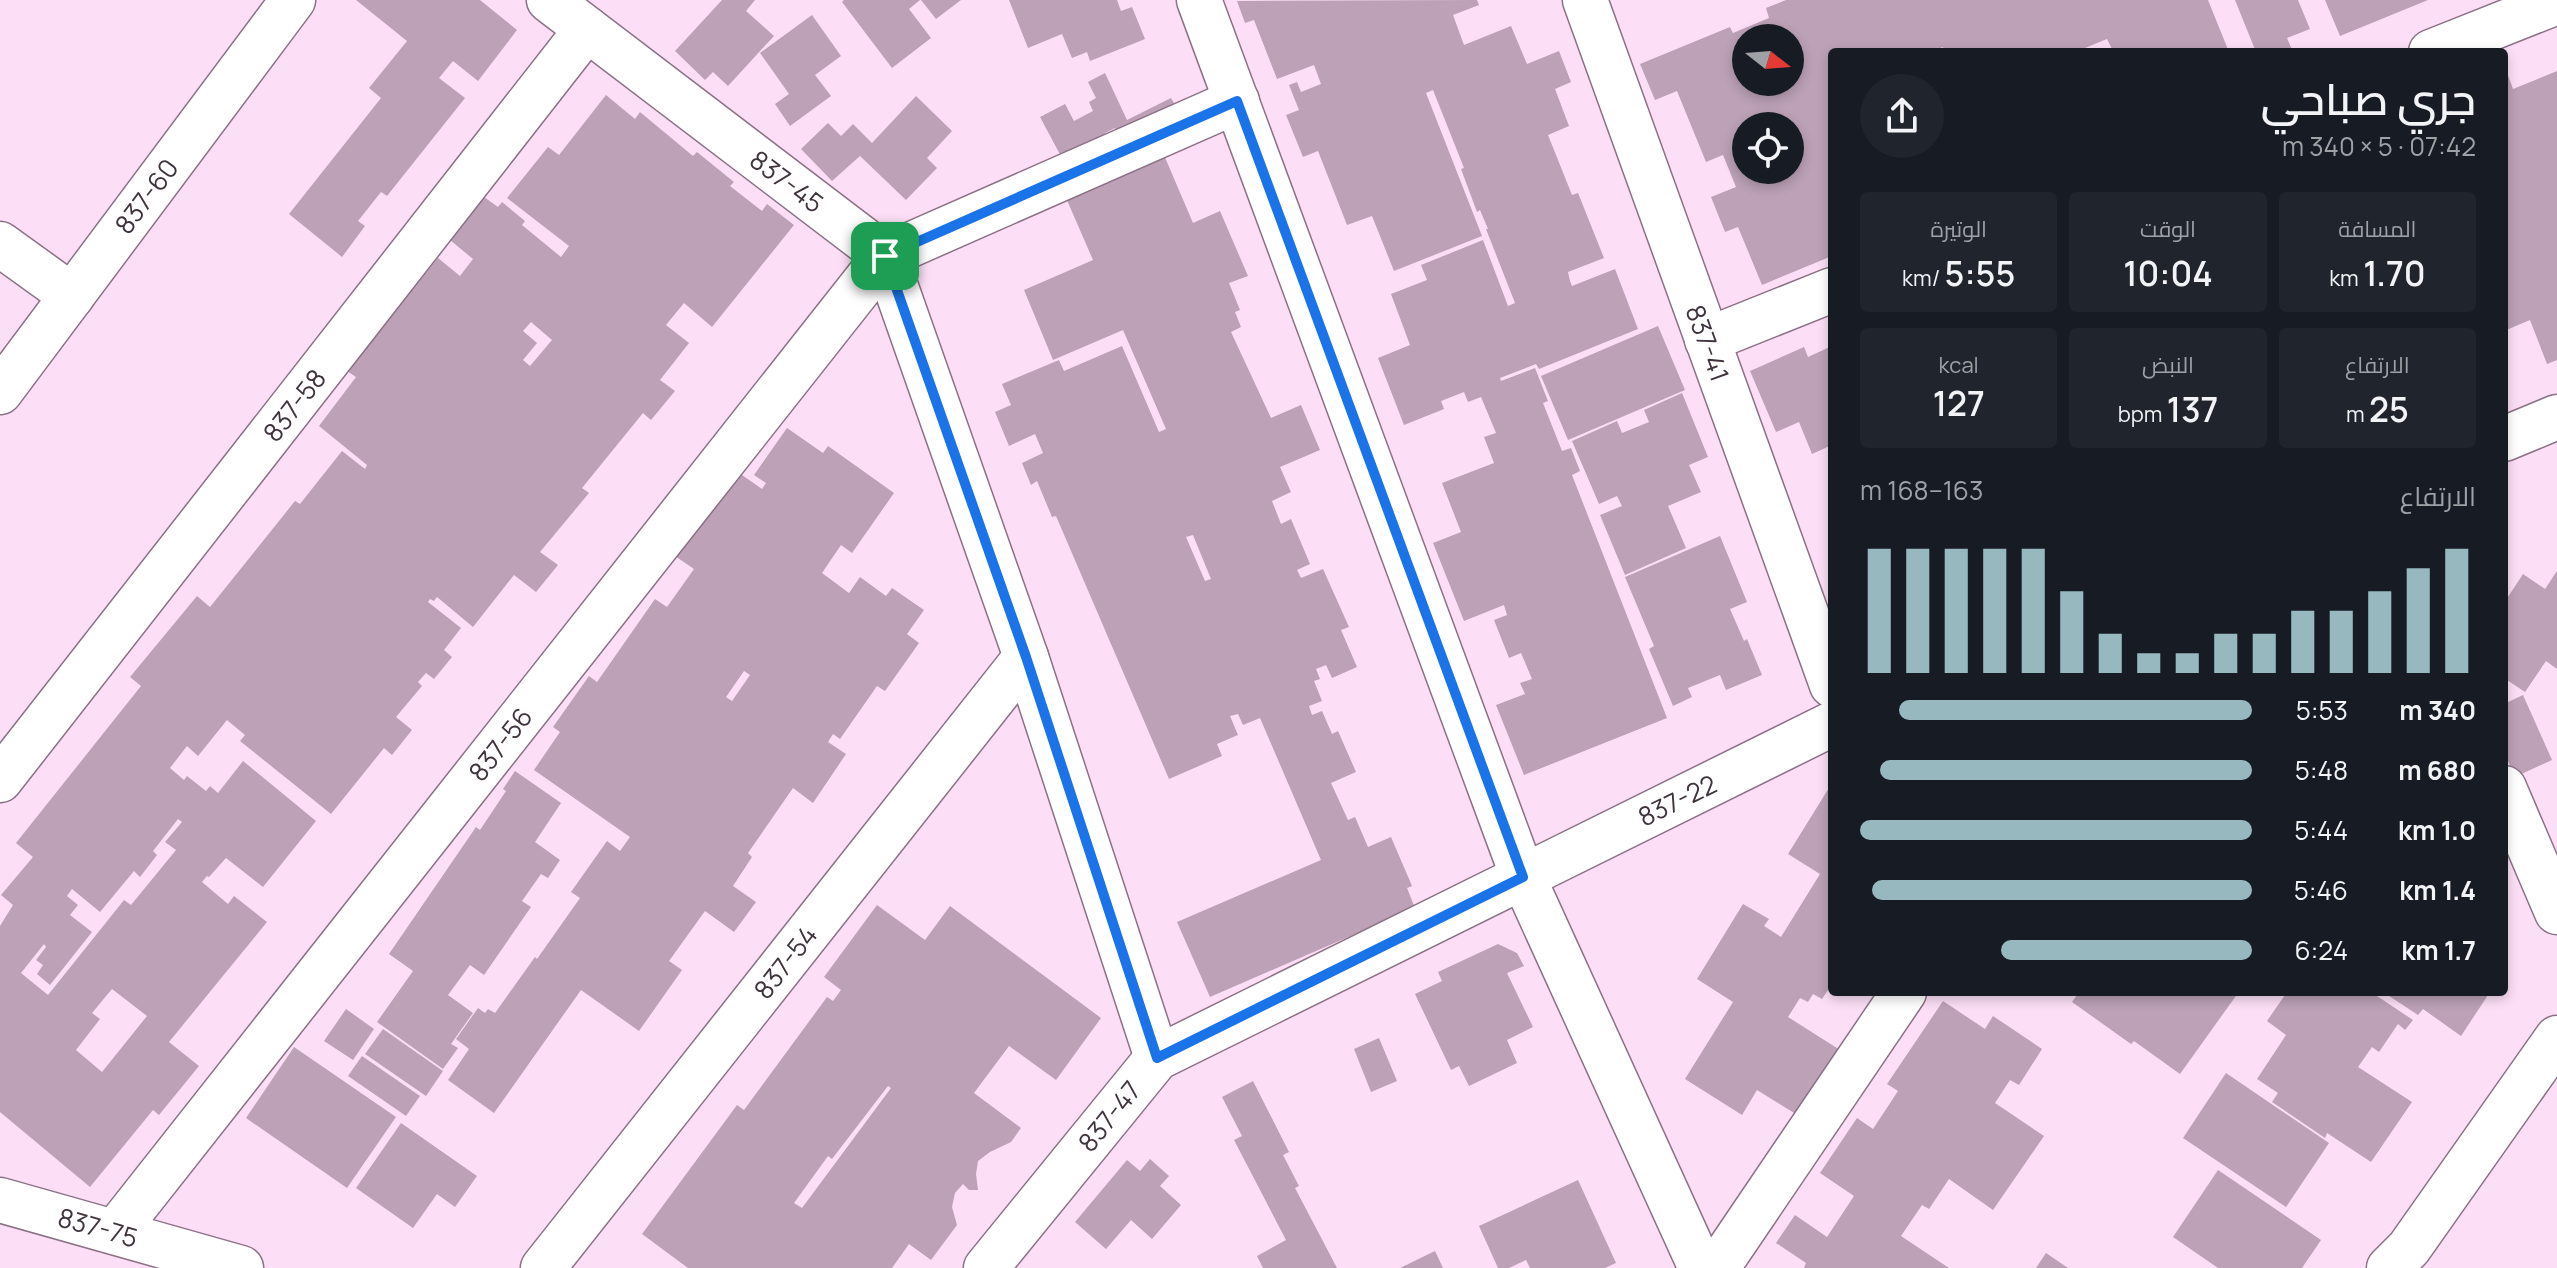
<!DOCTYPE html>
<html lang="ar">
<meta charset="utf-8">
<style>
:root{--surface:#171b24;--page:#20242c;--text:#f1f3f6;--muted:#9ea1a6;--accent:#96b8be}
body{margin:0;font-family:Manrope,Cairo,sans-serif;background:var(--page);color:var(--text);direction:rtl;height:100vh;display:flex;flex-direction:column;font-size:30px;white-space:nowrap}
*{box-sizing:border-box;margin:0}
p{font-size:26px;color:var(--muted)}
.icon{flex:none;width:44px;height:44px;fill:none;stroke:currentColor;stroke-width:2;stroke-linecap:round;stroke-linejoin:round}
.map{position:relative;flex:1;overflow:hidden;direction:ltr}
.panel{position:absolute;left:1828px;top:48px;width:680px;height:948px;display:flex;flex-direction:column;background:var(--surface);border-radius:8px;box-shadow:0 4px 12px #0003;direction:rtl}
.panel>*{flex:none}
.needle{width:52px;rotate:107deg}
.controls{position:absolute;left:1732px;top:24px;display:grid;gap:16px}
.controls a{display:grid;place-items:center;width:72px;height:72px;border-radius:50%;background:var(--surface);box-shadow:0 4px 12px #0003;font-size:40px}
.pin{position:absolute;display:grid;place-items:center;width:68px;height:68px;color:#fff;margin:-34px;border-radius:16px;box-shadow:0 4px 12px #0006}
.round{display:grid;place-items:center;flex:none;width:84px;height:84px;border-radius:42px;background:var(--page)}
.overview{display:flex;align-items:center;justify-content:space-between;height:136px;padding:0 32px}
h1{font-size:44px;font-weight:600;line-height:60px}
.metrics{display:grid;grid-template-columns:repeat(3,1fr);gap:12px;height:136px;padding:8px 32px}
.metrics div{display:grid;align-content:center;border-radius:8px;background:var(--page);text-align:center}
.metrics b{font-size:34px;font-weight:600}
.metrics small{font-size:22px;font-weight:400}
.metrics p{font-size:22px}
.chart{height:224px;padding:16px 32px}
.chart p{display:flex;justify-content:space-between}
.chart svg{width:100%;height:144px;margin-top:8px;stroke:var(--accent);stroke-width:6}
ul{padding:0 32px;list-style:none;font-size:26px}
li{display:grid;grid-template-columns:128px 96px 1fr;align-items:center;height:60px}
li i{height:20px;border-radius:10px;background:var(--accent)}
.map>svg:first-child{display:block}
.building{fill:#bca1b7;fill-rule:evenodd}
.lines{fill:none;stroke-linecap:round;stroke-linejoin:round}
.minor-casing{stroke:#8b7186;stroke-width:47}
.minor{stroke:#fff;stroke-width:44}
.route-casing{stroke:#fff;stroke-width:16}
.route{stroke:#1a73e8;stroke-width:10}
.labels{text-anchor:middle;dominant-baseline:central;stroke-width:6;stroke-linejoin:round;paint-order:stroke}
.street-label{font-size:26px;fill:#3f343d;stroke:#fff}
</style>
<div class="map">
<svg width="2557" height="1268" viewBox="0 0 2557 1268">
<rect width="100%" height="100%" fill="#fcdff6"/>
<!-- building -->
<g class="building">
<polygon points="356,0 480,0 517,30 478,81 453,61 439,78 465,98 387,196 381,192 358,221 365,226 342,257 289,214 381,98 369,88 407,41"/>
<polygon points="722,0 755,0 746,11 774,36 728,86 713,72 705,80 675,51"/>
<polygon points="844,0 920,0 909,9 931,38 892,68 842,2"/>
<polygon points="921,0 961,0 936,19"/>
<polygon points="1009,0 1117,0 1121,11 1132,7 1145,39 1090,61 1087,52 1072,58 1062,34 1028,48"/>
<polygon points="1477,0 1479,5 1453,15 1464,45 1511,26 1527,64 1559,51 1571,82 1555,89 1569,126 1548,135 1572,195 1578,193 1604,258 1568,272 1570,281 1572,286 1615,269 1638,329 1539,369 1536,364 1500,378 1501,381 1535,368 1548,401 1543,403 1562,451 1571,448 1580,471 1572,475 1667,718 1524,775 1496,705 1525,694 1520,683 1532,679 1521,653 1509,658 1494,620 1507,615 1504,605 1464,621 1433,543 1461,532 1442,483 1494,463 1484,437 1496,433 1481,397 1468,402 1464,392 1441,401 1444,409 1404,425 1378,358 1410,345 1391,294 1427,280 1421,265 1483,240 1508,306 1515,303 1486,229 1488,229 1480,210 1477,212 1461,169 1464,168 1433,90 1426,93 1482,236 1394,271 1372,216 1347,225 1318,151 1303,157 1286,115 1299,110 1289,85 1297,82 1301,92 1321,84 1314,65 1277,79 1254,20 1245,23 1237,1"/>
<path d="M1786,0H2208L2229,52H2105L2112,49L2107,39L2080,50L2081,52H1944L1943,47L1931,52H1832V256L1762,285L1738,227L1725,232L1711,197L1736,187L1723,155L1706,162L1677,91L1655,100L1640,64L1730,27L1733,33L1769,18L1766,8ZM1746,38H1790V82H1746ZM1746,126H1790V170H1746Z"/>
<polygon points="2235,0 2298,0 2310,29 2287,38 2293,52 2256,52"/>
<polygon points="2325,0 2428,0 2340,36"/>
<polygon points="812,15 841,56 815,75 831,96 790,126 775,104 789,94 760,53"/>
<polygon points="2506,70 2513,89 2557,71 2557,360 2547,364 2530,320 2504,331 2504,71"/>
<polygon points="1105,73 1127,120 1171,98 1181,115 1124,145 1115,128 1105,133 1107,136 1063,160 1040,117 1065,104 1074,121 1093,111 1089,102 1096,98 1088,82"/>
<path d="M606,95L635,119L640,112L693,156L697,152L734,182L730,186L762,211L767,204L794,225L712,327L684,303L666,325L689,343L660,380L675,391L651,420L643,413L582,488L589,493L540,552L558,565L536,592L514,575L473,627L437,597L434,601L430,599L428,602L461,628L444,650L452,657L434,679L426,673L418,682L422,686L396,717L412,730L392,755L384,748L331,814L240,741L245,735L227,720L198,756L187,746L170,768L184,780L187,776L206,791L210,786L218,793L243,761L316,821L263,887L226,858L209,877L207,876L202,882L228,904L234,896L267,922L169,1042L199,1066L159,1115L153,1110L90,1187L0,1112V926L13,905L1,895L33,857L16,843L141,686L130,677L197,596L210,607L295,501L300,504L342,451L365,469L367,465L319,426L356,377L347,371L438,258L460,276L473,259L450,240L484,197L498,207L502,202L525,221L522,225L561,257L569,246L507,198L548,147L559,155ZM531,322L552,340L530,366L523,360L537,343L523,331ZM178,819L182,822L165,842L176,850L131,905L124,900L48,995L21,973L44,944L46,947L36,960L43,965L37,974L50,985L92,932L70,915L78,905L67,896L72,889L100,912L134,871L140,877L157,855L153,851ZM112,989L147,1016L102,1072L76,1050L100,1019L92,1013Z"/>
<polygon points="916,96 952,131 927,158 937,168 906,200 860,156 832,181 801,149 828,123 841,136 853,124 872,143"/>
<path d="M1161,148L1193,223L1220,211L1248,276L1229,283L1240,310L1235,312L1241,327L1231,332L1271,418L1301,405L1320,450L1280,467L1291,492L1272,501L1281,524L1291,519L1310,564L1297,570L1301,578L1323,569L1349,627L1341,630L1357,667L1332,678L1326,665L1316,669L1320,679L1314,681L1322,701L1309,706L1312,715L1322,711L1332,734L1338,731L1356,772L1331,783L1348,820L1355,817L1368,847L1391,837L1412,886L1407,888L1415,908L1210,997L1177,922L1321,860L1260,718L1243,725L1238,714L1230,716L1238,735L1217,744L1222,756L1169,779L1056,516L1052,517L1037,481L1031,485L1022,463L1043,453L1035,434L1009,446L995,412L1011,405L1002,384L1059,360L1064,371L1122,346L1159,432L1166,429L1123,330L1053,360L1024,290L1093,260L1063,191ZM1193,535L1211,579L1205,581L1186,537Z"/>
<polygon points="1658,326 1685,390 1568,440 1541,376"/>
<polygon points="1832,346 1832,445 1812,454 1799,422 1776,432 1750,371 1804,347 1808,357"/>
<polygon points="1682,393 1708,457 1689,465 1701,492 1668,506 1686,548 1625,575 1600,515 1622,506 1617,496 1599,504 1572,441 1617,421 1622,433 1649,422 1644,410"/>
<path d="M787,428L823,453L828,446L894,493L852,553L841,545L822,573L849,593L860,577L886,596L892,588L924,610L907,634L919,643L885,691L877,686L840,739L833,734L828,742L846,754L813,803L793,788L748,853L752,857L733,886L756,902L734,932L705,911L669,961L682,970L639,1031L581,990L494,1113L448,1080L469,1049L456,1039L478,1008L485,1013L488,1009L495,1013L535,957L537,959L580,898L571,892L607,841L620,851L630,837L534,770L560,732L553,727L589,676L597,682L655,599L667,607L694,569L672,554L732,468L762,489L766,483L754,475ZM744,671L750,675L732,701L726,697Z"/>
<polygon points="1720,536 1747,602 1730,609 1744,641 1747,639 1762,675 1726,690 1720,675 1688,688 1692,697 1673,706 1649,649 1654,646 1625,577"/>
<polygon points="2557,571 2557,669 2546,661 2525,692 2504,678 2504,603 2523,574 2545,589"/>
<polygon points="2523,695 2552,760 2515,777 2504,752 2504,704"/>
<polygon points="515,771 561,803 535,842 560,860 548,878 541,874 522,901 531,907 484,975 470,965 448,995 473,1013 451,1044 458,1048 443,1069 377,1022 413,971 389,954 476,827 480,830 506,791 503,789"/>
<polygon points="1832,783 1832,984 1822,999 1813,994 1808,1002 1800,998 1788,1017 1840,1050 1799,1116 1757,1090 1742,1115 1685,1079 1733,1002 1697,979 1743,904 1769,919 1764,926 1781,937 1820,874 1788,854"/>
<path d="M877,905L925,940L950,906L1101,1018L1056,1080L1009,1046L974,1093L1021,1128L1011,1142L990,1152L978,1161L976,1174L978,1190H969L963,1184L955,1193L952,1207L957,1225L931,1260L909,1244L892,1268H688L642,1234L737,1105L744,1110L827,997L833,1001L841,990L824,977ZM888,1086L891,1088L802,1208L794,1203L828,1156L832,1159Z"/>
<polygon points="1498,944 1517,953 1524,966 1507,973 1533,1027 1507,1040 1517,1063 1469,1086 1459,1066 1451,1070 1415,994 1442,981 1438,972"/>
<polygon points="2079,992 2236,992 2238,993 2180,1074 2134,1041 2131,1044 2072,1002"/>
<polygon points="2287,992 2371,992 2413,1020 2405,1030 2398,1024 2379,1052 2372,1047 2358,1067 2412,1102 2371,1162 2327,1133 2325,1138 2272,1102 2278,1093 2257,1079 2286,1035 2267,1021"/>
<polygon points="2383,992 2490,992 2461,1036 2423,1009 2418,1015"/>
<polygon points="1943,1001 1985,1029 1993,1016 2042,1049 2019,1085 2010,1080 1995,1103 2044,1136 1993,1210 1949,1179 1929,1209 1922,1205 1901,1236 1949,1268 1804,1268 1806,1263 1776,1243 1795,1215 1827,1237 1854,1196 1820,1173 1857,1118 1873,1129 1898,1091 1887,1084"/>
<polygon points="346,1009 374,1029 353,1060 324,1041"/>
<polygon points="383,1029 443,1071 426,1096 365,1054"/>
<polygon points="1379,1038 1397,1081 1371,1092 1354,1049"/>
<polygon points="294,1047 396,1117 347,1188 246,1118"/>
<polygon points="362,1056 420,1096 406,1116 348,1076"/>
<polygon points="2226,1073 2329,1143 2286,1207 2183,1138"/>
<polygon points="1253,1081 1289,1152 1283,1155 1299,1186 1295,1188 1337,1268 1263,1268 1257,1256 1286,1240 1234,1140 1242,1136 1222,1097"/>
<polygon points="401,1123 477,1176 455,1207 437,1194 413,1228 356,1188"/>
<polygon points="1150,1159 1169,1176 1160,1186 1181,1205 1152,1239 1131,1220 1106,1249 1075,1222 1127,1160 1140,1171"/>
<polygon points="2218,1170 2321,1240 2302,1268 2218,1268 2173,1237"/>
<polygon points="1578,1180 1616,1263 1605,1268 1530,1268 1526,1260 1509,1268 1498,1268 1479,1226"/>
<polygon points="1435,1251 1443,1268 1400,1268"/>
<polygon points="2046,1253 2068,1268 2036,1268"/>
</g>
<g class="lines">
<defs>
<g id="minor">
<polyline points="549,0 885,256 1026,657 1157,1058"/>
<polyline points="1199,0 1523,877 1701,1268"/>
<polyline points="1585,0 1832,685"/>
<polyline points="2431,52 2557,2"/>
<polyline points="0,244 72,296"/>
<polyline points="1707,340 1832,290"/>
<polyline points="0,392 293,0"/>
<polyline points="2504,439 2557,417"/>
<polyline points="0,780 587,29"/>
<polyline points="2504,788 2557,912"/>
<polyline points="0,1200 241,1268"/>
<polyline points="115,1232 885,256 1237,101"/>
<polyline points="543,1268 1026,657"/>
<polyline points="986,1268 1157,1058 1832,724"/>
<polyline points="1717,1268 1904,992"/>
<polyline points="2389,1268 2409,1248 2557,1038"/>
</g>
</defs>
<!-- minor casing -->
<use href="#minor" class="minor-casing"/>
<!-- minor -->
<use href="#minor" class="minor"/>
</g>
<g class="lines">
<defs>
<polygon id="route" points="1237,101 1523,877 1157,1058 1026,657 885,256"/>
</defs>
<!-- route casing -->
<use href="#route" class="route-casing"/>
<!-- route -->
<use href="#route" class="route"/>
</g>
<g class="labels">
<!-- street labels -->
<g class="street-label">
<text transform="translate(787 181) rotate(37)">837-45</text>
<text transform="translate(146 196) rotate(-53)">837-60</text>
<text transform="translate(1708 343) rotate(70)">837-41</text>
<text transform="translate(294 405) rotate(-52)">837-58</text>
<text transform="translate(500 744) rotate(-52)">837-56</text>
<text transform="translate(1677 800) rotate(-26)">837-22</text>
<text transform="translate(785 962) rotate(-52)">837-54</text>
<text transform="translate(1109 1116) rotate(-51)">837-47</text>
<text transform="translate(98 1227) rotate(16)">837-75</text>
</g>
</g>
</svg>
<div class="controls">
<a><svg class="needle" viewBox="-14 -14 28 28"><path d="M0-13l5 13h-10z" fill="#e53935"/><path d="M0 13l5-13h-10z" fill="#9ea1a6"/></svg></a>
<a><svg class="icon" aria-label="locate" viewBox="0 0 24 24"><circle cx="12" cy="12" r="6"/><path d="M12 2v4M12 18v4M2 12h4M18 12h4"/></svg></a>
</div>
<div class="pin" style="left:885px;top:256px;background:#1e9e55"><svg class="icon" aria-label="arrive" viewBox="0 0 24 24"><path d="M6 21V4h12l-3 4 3 4H6"/></svg></div>
<section class="panel">
<div class="overview"><div><h1>جري صباحي</h1><p>07:42 · 5 × 340 m</p></div><a class="round"><svg class="icon" aria-label="share" viewBox="0 0 24 24"><path d="M12 15V3M7 8l5-5 5 5M5 13v7h14v-7"/></svg></a></div>
<div class="metrics">
<div><p>المسافة</p><b>1.70<small> km</small></b></div>
<div><p>الوقت</p><b>10:04</b></div>
<div><p>الوتيرة</p><b>5:55<small> /km</small></b></div>
</div>
<div class="metrics">
<div><p>الارتفاع</p><b>25<small> m</small></b></div>
<div><p>النبض</p><b>137<small> bpm</small></b></div>
<div><p>kcal</p><b>127</b></div>
</div>
<div class="chart"><p><span>الارتفاع</span>163–168 m</p>
<svg viewBox="0 0 160 44" preserveAspectRatio="none"><path d="M5 44V6M15 44V6M25 44V6M35 44V6M45 44V6M55 44V19M65 44V32M75 44V38M85 44V38M95 44V32M105 44V32M115 44V25M125 44V25M135 44V19M145 44V12M155 44V6"/></svg>
</div>
<ul>
<li><b>340 m</b>5:53<i style="width:90%"></i></li>
<li><b>680 m</b>5:48<i style="width:95%"></i></li>
<li><b>1.0 km</b>5:44<i style="width:100%"></i></li>
<li><b>1.4 km</b>5:46<i style="width:97%"></i></li>
<li><b>1.7 km</b>6:24<i style="width:64%"></i></li>
</ul>
</section>
</div>
